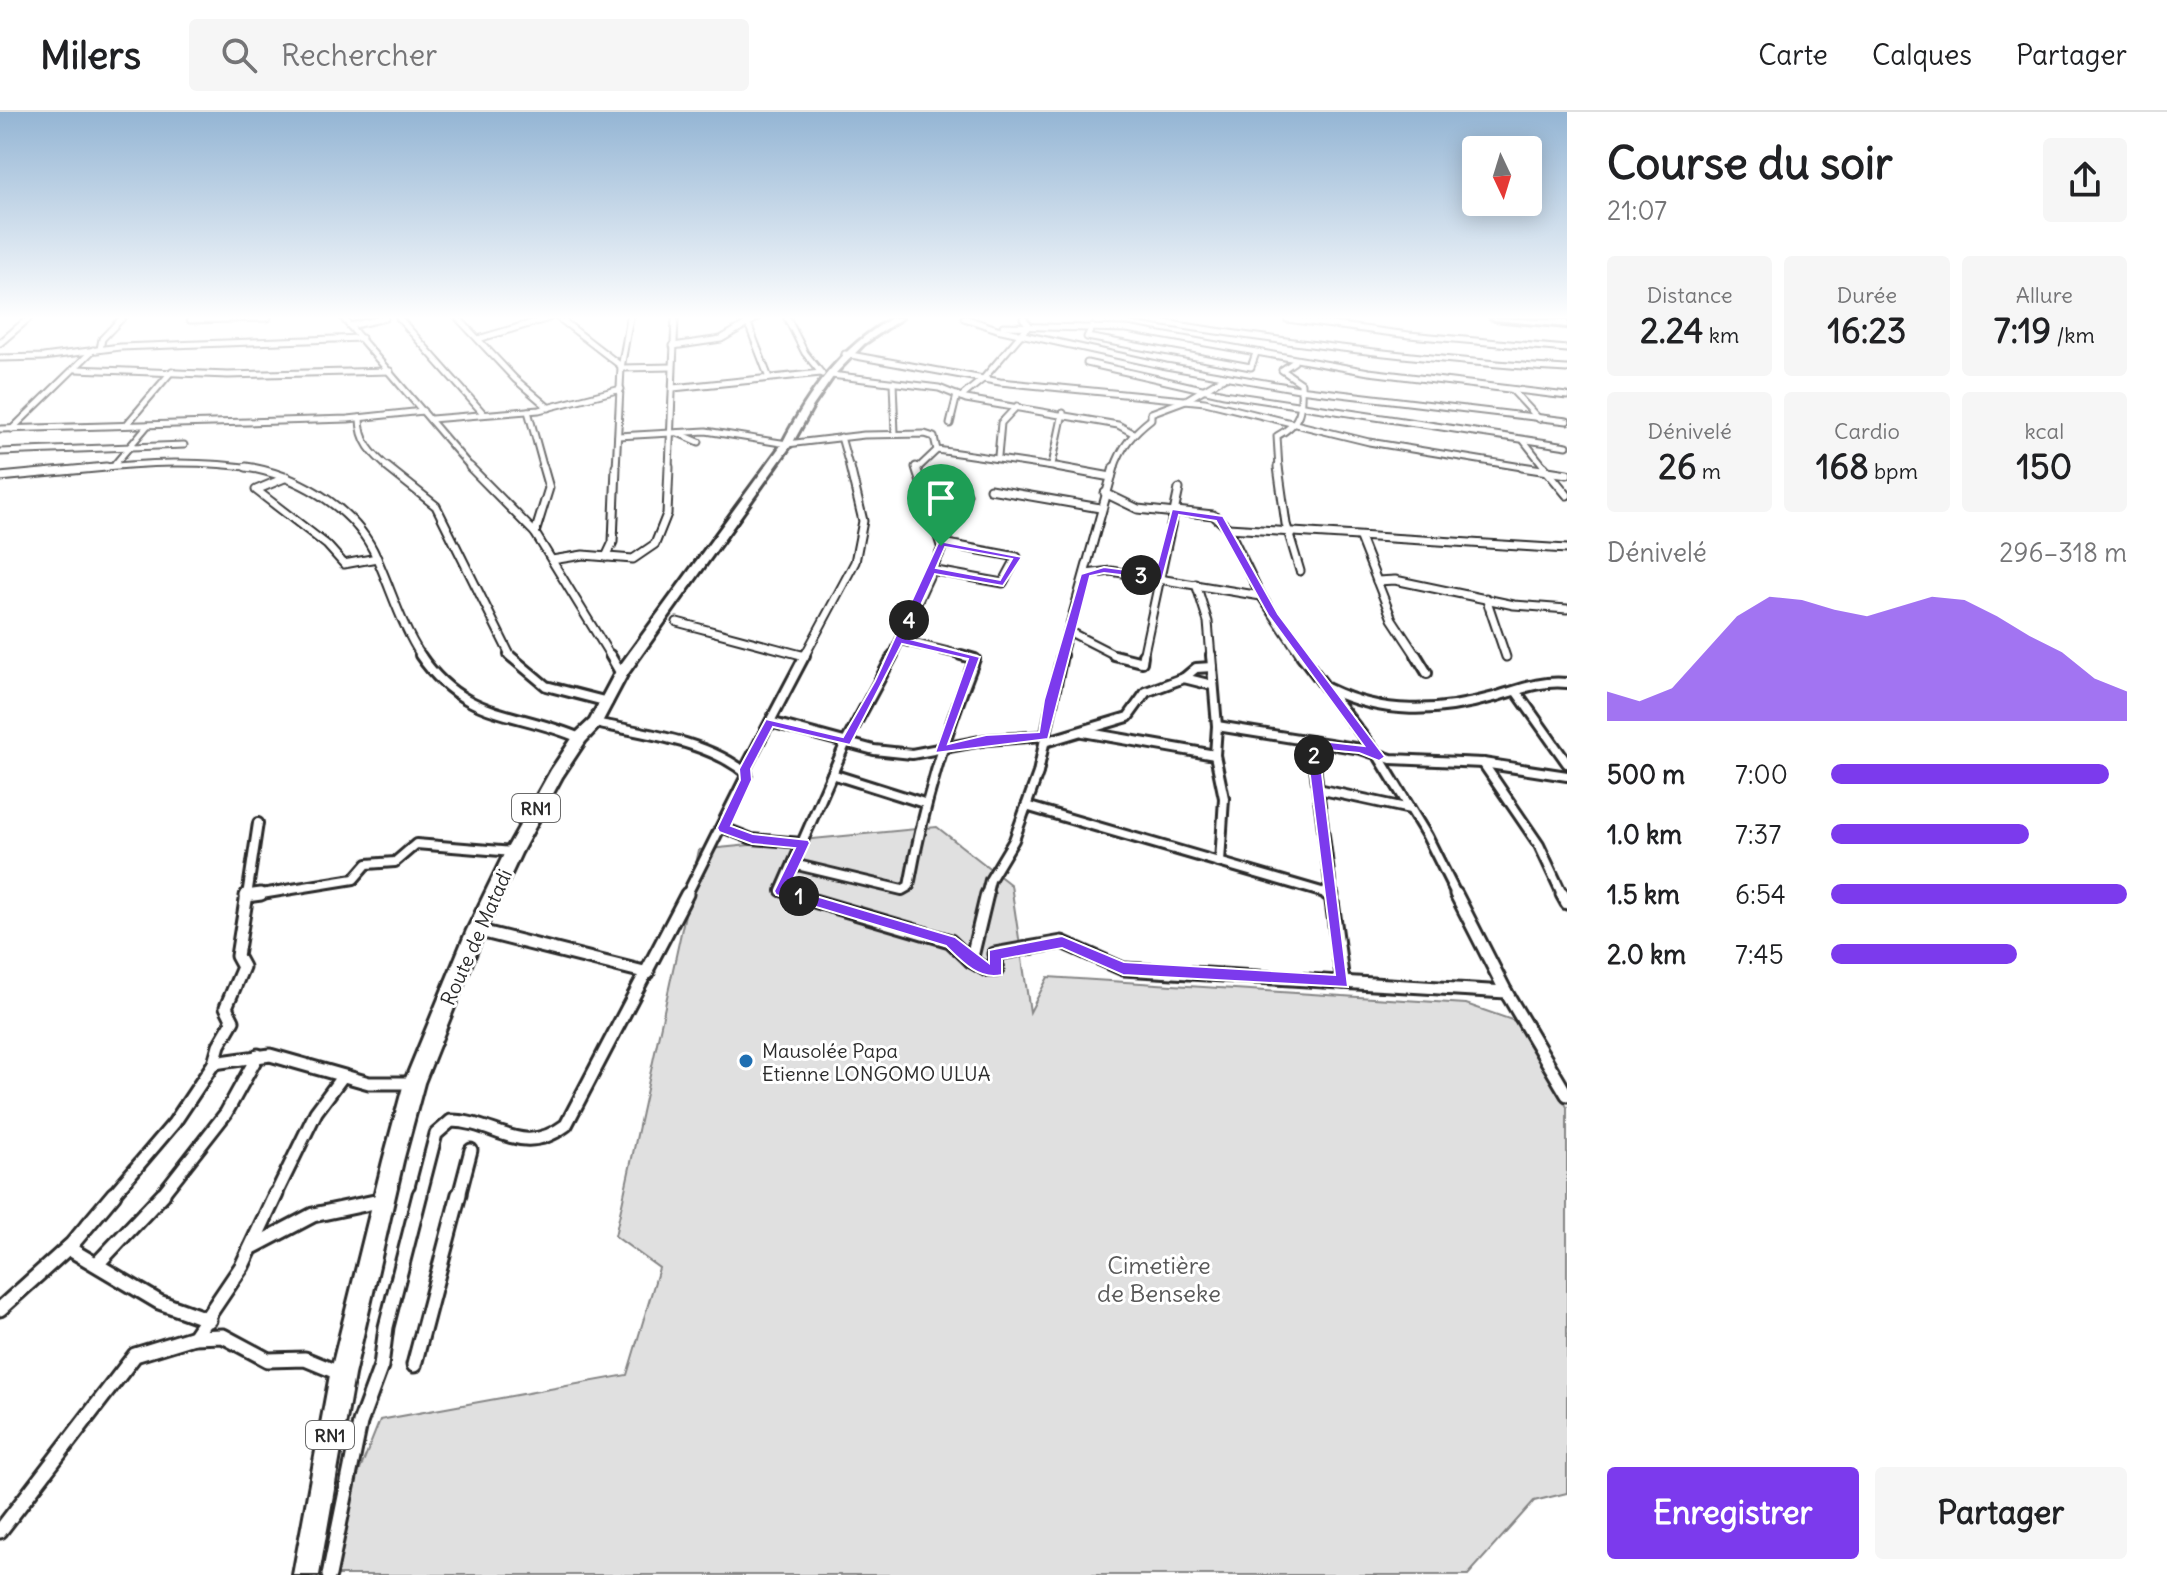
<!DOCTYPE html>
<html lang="fr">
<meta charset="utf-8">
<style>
:root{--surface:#fff;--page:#f6f6f6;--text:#202124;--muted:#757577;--line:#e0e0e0;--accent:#7c3aed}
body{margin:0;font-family:Delius,sans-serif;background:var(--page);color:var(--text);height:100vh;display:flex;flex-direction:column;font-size:30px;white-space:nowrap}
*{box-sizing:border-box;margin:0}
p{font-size:26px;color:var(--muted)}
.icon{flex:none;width:44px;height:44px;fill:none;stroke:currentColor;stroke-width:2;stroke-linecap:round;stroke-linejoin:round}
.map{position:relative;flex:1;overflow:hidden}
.panel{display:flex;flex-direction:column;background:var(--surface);width:600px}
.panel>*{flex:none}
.needle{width:52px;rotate:176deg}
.fabs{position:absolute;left:1462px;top:24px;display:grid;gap:16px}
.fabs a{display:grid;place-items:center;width:80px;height:80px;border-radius:8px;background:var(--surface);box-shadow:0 4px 20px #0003;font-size:40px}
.pin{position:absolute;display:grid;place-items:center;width:68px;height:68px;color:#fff;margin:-82px -34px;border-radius:50% 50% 50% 0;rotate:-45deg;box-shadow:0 0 8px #0007}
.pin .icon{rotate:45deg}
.km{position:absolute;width:40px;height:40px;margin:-20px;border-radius:50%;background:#222;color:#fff;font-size:22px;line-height:40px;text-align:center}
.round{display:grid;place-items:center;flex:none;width:84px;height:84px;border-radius:8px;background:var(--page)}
.summary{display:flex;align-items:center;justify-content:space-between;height:136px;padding:0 40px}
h1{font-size:44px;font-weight:700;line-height:60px}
.metrics{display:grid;grid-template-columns:repeat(3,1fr);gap:12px;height:136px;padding:8px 40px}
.metrics div{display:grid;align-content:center;border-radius:8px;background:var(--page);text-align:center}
.metrics b{font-size:34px;font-weight:700}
.metrics small{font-size:22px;font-weight:400}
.metrics p{font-size:22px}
.chart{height:224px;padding:16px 40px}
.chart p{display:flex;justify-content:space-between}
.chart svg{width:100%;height:144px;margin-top:8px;fill:var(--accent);opacity:.7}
.action{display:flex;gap:16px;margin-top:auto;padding:16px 40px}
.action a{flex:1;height:92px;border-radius:8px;background:var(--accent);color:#fff;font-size:32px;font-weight:700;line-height:92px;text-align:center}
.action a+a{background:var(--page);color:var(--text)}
ul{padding:0 40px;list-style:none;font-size:26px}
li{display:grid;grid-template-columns:128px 96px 1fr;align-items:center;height:60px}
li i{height:20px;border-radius:10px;background:var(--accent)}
header{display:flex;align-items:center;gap:48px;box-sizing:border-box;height:112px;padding:0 40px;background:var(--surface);border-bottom:2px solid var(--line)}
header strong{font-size:38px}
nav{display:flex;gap:44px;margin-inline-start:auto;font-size:28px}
.search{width:560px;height:72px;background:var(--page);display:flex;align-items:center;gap:20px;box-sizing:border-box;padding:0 28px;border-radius:8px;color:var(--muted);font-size:30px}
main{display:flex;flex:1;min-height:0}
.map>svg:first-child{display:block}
.green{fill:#e0e0e0;stroke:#868686;stroke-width:2}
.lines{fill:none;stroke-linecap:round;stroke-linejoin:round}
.minor-far4-casing{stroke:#2b2b2b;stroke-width:9}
.minor-far3-casing{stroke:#2b2b2b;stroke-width:11}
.minor-far2-casing{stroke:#2b2b2b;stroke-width:14}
.minor-far1-casing{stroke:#2b2b2b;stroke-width:17}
.minor-casing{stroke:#2b2b2b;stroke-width:19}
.trunk-casing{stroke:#2b2b2b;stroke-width:6}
.minor-far4{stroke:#fff;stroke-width:5}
.minor-far3{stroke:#fff;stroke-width:7}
.minor-far2{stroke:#fff;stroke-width:8}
.minor-far1{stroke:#fff;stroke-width:11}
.minor{stroke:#fff;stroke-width:13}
.trunk{fill:#fff;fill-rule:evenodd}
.route{fill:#7c3aed;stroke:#fff;stroke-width:2;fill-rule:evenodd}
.poi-dot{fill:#1f6fb2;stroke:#fff;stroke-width:3}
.labels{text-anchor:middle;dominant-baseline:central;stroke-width:6;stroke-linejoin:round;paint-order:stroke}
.shield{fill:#fff;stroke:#6b6b6b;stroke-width:2}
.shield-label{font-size:18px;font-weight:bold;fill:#2b2b2b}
.street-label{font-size:20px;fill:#2b2b2b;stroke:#fff}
.poi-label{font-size:20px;fill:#2b2b2b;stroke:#fff;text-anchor:start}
.near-park-label{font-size:24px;fill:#585858;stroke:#fff}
</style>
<header>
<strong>Milers</strong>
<div class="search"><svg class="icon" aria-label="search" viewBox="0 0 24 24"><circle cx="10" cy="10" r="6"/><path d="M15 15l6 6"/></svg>Rechercher</div>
<nav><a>Carte</a><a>Calques</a><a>Partager</a></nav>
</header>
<main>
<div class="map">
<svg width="1567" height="1463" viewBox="0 0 1567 1463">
<rect width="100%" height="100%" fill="#fff"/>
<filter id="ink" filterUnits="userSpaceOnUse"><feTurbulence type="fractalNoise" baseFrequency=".0125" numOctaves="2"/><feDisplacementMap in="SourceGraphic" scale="16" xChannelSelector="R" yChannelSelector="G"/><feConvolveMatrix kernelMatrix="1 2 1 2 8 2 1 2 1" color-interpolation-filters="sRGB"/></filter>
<g filter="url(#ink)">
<!-- green -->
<polygon class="green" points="937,715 1011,773 1030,900 1048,865 1466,892 1515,909 1567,995 1567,1381 1534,1389 1468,1463 335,1463 344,1398 380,1308 627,1263 659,1156 615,1124 699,738"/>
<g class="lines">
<defs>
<g id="minor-far4">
<polyline points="343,206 472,357"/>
<polyline points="399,206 483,301"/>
<polyline points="458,206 515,267 549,296"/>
<polyline points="559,206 621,254"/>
<polyline points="787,206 805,241 822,262"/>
<polyline points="964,206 997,217 1166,254 1299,277 1567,309"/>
<path d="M1134,206C1278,230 1421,248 1567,257"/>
<polyline points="1287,207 1409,223 1567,237"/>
<polyline points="190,208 268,206"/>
<polyline points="747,209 769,266"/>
<polyline points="350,214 385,206"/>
<polyline points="1003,214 1127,217 1369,260 1567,284"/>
<polyline points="1092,215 1087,225 1251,255 1256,241"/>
<polyline points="478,227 549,206"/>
<polyline points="0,231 29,206"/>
<polyline points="673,234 721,227 757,206"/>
<polyline points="100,237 102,227 122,206"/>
<polyline points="845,242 1000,270 1205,290 1369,330 1534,357"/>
<polyline points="0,246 43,245 120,235 362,226"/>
<polyline points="1087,251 1224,282 1567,334"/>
<polyline points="621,256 672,255"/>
<polyline points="76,257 228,263 390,259"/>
<polyline points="831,263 939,276 966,287 1118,313 1133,321"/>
<polyline points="893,270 895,321"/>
<polyline points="673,276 821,261"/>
<polyline points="1513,279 1539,307"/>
<polyline points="961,285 983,267 1029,213 1023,206"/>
<polyline points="528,299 544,357"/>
<path d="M360,306C360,330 372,342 390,357"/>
<polyline points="431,307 539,298 621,277"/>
<polyline points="950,312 957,283"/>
<polyline points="126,313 172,259"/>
<polyline points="0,317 348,307 423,299"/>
<polyline points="12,317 93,238"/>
<polyline points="678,321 699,330"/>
<polyline points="618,324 706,319 787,332 864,323 925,322 934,325 937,338 1066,357"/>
<polyline points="841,325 850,357"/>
<polyline points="1524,329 1546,357"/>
<polyline points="0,340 184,333"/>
<polyline points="998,344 1001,311 1017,294"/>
<polyline points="115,352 148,313"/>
<polyline points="1052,353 1063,301"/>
<path d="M87,357C146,350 201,348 259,357"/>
<polyline points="616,357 621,256 630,206"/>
<polyline points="669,357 675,206"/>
<polyline points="917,357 937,338"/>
<path d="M1114,357C1121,335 1133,321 1151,307V301L1186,288L1225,265"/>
<path d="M1279,357L1277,324C1302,311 1302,297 1301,271L1282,258L1294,250"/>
</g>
<g id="minor-far3">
<path d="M246,355C294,362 350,393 373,438C390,473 400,512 422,545"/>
<polyline points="387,355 436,394 511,545"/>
<polyline points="470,355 535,421 611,545"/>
<polyline points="916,355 941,434"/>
<polyline points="1056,355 1111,365"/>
<polyline points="1278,355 1286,412 1300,459"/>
<polyline points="1522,355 1567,362"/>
<polyline points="1544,355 1567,383"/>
<polyline points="0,365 106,355"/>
<polyline points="287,365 256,378 327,433 344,452 377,446"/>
<polyline points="990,377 1100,396"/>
<polyline points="1105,381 1138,397 1175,401"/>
<polyline points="1176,399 1213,403 1228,416 1261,484 1302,545"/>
<polyline points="1228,416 1567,437"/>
<polyline points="535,421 549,376 543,355"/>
<polyline points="1360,426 1392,507 1417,545"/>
<polyline points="606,445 613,430 616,355"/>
<polyline points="552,448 583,443 633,447 655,432 667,402 669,355"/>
<polyline points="931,458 1003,471 1017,445 942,431"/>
<polyline points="1086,462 1111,459 1261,484"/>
<polyline points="1377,469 1395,468 1514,493 1567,497"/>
<polyline points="1196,472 1208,510 1211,545"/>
<polyline points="1486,486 1506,545"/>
<polyline points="677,510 805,544"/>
<polyline points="1070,520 1119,545"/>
<polyline points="900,528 969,545"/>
<polyline points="804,545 855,450 863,409 850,355"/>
<polyline points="892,545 967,382"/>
<polyline points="1061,545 1114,355"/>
<polyline points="1143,545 1179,377"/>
</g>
<g id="minor-far2">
<path d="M420,543C465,609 515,598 580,626"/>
<polyline points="509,543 546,574 608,590"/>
<polyline points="610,543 621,562"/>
<polyline points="1114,543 1142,550 1143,543"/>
<polyline points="1211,543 1217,614 1215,643 1224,686 1220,750"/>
<polyline points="1301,543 1379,645 1427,724 1457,784"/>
<polyline points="1416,543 1427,561"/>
<polyline points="1184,566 1212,573"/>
<path d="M1329,577C1383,603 1437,601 1494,585C1518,578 1541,568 1567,571"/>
<polyline points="1516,579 1567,651"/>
<polyline points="770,610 874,638 912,642 986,628 1044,624"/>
<path d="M595,611C643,621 709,629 747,662L686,784"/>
<polyline points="1217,614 1361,637 1391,647 1483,651 1567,664"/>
<polyline points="1083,620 1215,643"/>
<polyline points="1045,630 1128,605 1146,580 1184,566 1196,556 1212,555"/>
<polyline points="1312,632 1332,784"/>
<polyline points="1483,651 1539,733 1563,784"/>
<polyline points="745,657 805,543"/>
<polyline points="832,662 924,691"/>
<polyline points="1318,677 1410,697"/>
<polyline points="1026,694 1332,783"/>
<polyline points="724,716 752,727 803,731"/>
<path d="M793,752L902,778L909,774C924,691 944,626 975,547L961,543"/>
<polyline points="247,784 258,711"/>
<polyline points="249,784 354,767 367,752 395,750 416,732 513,740"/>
<polyline points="796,784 781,779 846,630 893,543"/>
<polyline points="986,784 990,768 1014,728 1038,661 1062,543"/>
</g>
<g id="minor-far1">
<polyline points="790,782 950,829 971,849 987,782"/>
<polyline points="1327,782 1332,783"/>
<polyline points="1331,782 1343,870"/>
<polyline points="1456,782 1506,880 1567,983"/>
<polyline points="1562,782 1567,791"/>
<polyline points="246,784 261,782"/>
<polyline points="476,818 648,861"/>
<polyline points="971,849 987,858 997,858 994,842 1062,830 1123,857 1506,880"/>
<polyline points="214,951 219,933 233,909 226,895 243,855 237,844 247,782"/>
<polyline points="112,1084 174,1011 214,951 270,943 369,971 414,971"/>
<polyline points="161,1084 226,1001 258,943"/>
<polyline points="275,1084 316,1000 342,965"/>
<path d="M420,1084L436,1022L451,1009C496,1009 521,1047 566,1013L687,782"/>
<polyline points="459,1084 471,1038"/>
</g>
<g id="minor">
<polyline points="254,1134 313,1103 384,1088"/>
<polyline points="68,1136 159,1190 209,1208"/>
<polyline points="97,1152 163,1082"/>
<polyline points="0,1197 72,1132 114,1082"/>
<polyline points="194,1225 242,1154 276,1082"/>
<polyline points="414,1253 459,1082"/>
<polyline points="0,1419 135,1243 194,1225 223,1224 268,1248 305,1247 339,1261"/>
<polyline points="329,1463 360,1311 381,1254 386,1215 420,1082"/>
</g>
<g id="trunk">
<path d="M892,206H902L864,232L835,262L813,294L792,332L627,563L600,614L585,630L562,665L521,741L485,818L424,971L403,1049L354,1263L319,1463H293L330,1263L383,1049L404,971L467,818L505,740L551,658L575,622L590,608L616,559L782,332C809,280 840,236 892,206Z"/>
<polygon points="1491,206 1567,209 1567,215 1495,208"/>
</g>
</defs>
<!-- minor-far4 casing -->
<use href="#minor-far4" class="minor-far4-casing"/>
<!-- minor-far3 casing -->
<use href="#minor-far3" class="minor-far3-casing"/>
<!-- minor-far2 casing -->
<use href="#minor-far2" class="minor-far2-casing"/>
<!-- minor-far1 casing -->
<use href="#minor-far1" class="minor-far1-casing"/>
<!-- minor casing -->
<use href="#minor" class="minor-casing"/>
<!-- trunk casing -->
<use href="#trunk" class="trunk-casing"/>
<!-- minor-far4 -->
<use href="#minor-far4" class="minor-far4"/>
<!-- minor-far3 -->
<use href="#minor-far3" class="minor-far3"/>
<!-- minor-far2 -->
<use href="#minor-far2" class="minor-far2"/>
<!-- minor-far1 -->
<use href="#minor-far1" class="minor-far1"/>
<!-- minor -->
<use href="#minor" class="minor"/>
<!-- trunk -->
<use href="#trunk" class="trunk"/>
</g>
</g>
<!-- sky -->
<linearGradient id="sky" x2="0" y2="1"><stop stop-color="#94b5d4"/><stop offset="0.5" stop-color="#fff"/><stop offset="1" stop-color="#fff" stop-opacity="0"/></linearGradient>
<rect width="1567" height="411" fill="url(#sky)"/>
<!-- route -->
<path class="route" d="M1172,397L1223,404L1278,502L1385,645L1379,649L1359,641L1319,637L1348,875L1123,863L1062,836L1002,847V863C979,869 961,849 946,834L776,783L774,779L795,736L752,732L719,720L717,716L740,668L739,657L766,607L843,625L875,569L939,429L1022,445L1003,474L935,462L906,526L980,545L948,632L986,623L1039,620L1044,588L1081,462L1104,455L1155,462ZM1179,403L1216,409L1268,503L1364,634L1312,628L1306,632L1335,863L1124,850L1062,824L989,838V851L955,825L789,776L810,731L808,728L753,722L731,714L752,668L751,657L773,615L850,633L902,532L968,547L935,641L1048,627L1090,464L1104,461L1162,468ZM945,435L1012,447L1000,468L936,456Z"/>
<!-- markers -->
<circle class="poi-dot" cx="746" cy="949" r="8"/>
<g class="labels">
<!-- shield labels -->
<g class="shield">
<rect x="512" y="682" width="48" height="28" rx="6"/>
<rect x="306" y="1309" width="48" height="28" rx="6"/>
</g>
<g class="shield-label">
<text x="536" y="696">RN1</text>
<text x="330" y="1323">RN1</text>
</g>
<!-- street labels -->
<g class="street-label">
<text transform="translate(476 825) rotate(-66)">Route de Matadi</text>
</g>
<!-- poi labels -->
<g class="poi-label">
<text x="762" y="938">Mausolée Papa<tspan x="762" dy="23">Etienne LONGOMO ULUA</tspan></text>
</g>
<!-- near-park labels -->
<g class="near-park-label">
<text x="1159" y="1153">Cimetière<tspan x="1159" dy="28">de Benseke</tspan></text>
</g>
</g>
</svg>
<div class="fabs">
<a><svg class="needle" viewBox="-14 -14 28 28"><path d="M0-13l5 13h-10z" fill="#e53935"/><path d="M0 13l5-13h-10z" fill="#757577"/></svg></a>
</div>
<div class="pin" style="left:941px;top:434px;background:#1e9e55"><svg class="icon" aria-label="arrive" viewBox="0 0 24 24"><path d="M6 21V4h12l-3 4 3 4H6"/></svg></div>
<b class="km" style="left:799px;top:784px">1</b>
<b class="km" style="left:1314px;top:643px">2</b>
<b class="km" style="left:1141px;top:463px">3</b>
<b class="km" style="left:909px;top:508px">4</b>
</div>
<section class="panel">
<div class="summary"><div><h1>Course du soir</h1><p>21:07</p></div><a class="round"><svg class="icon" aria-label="share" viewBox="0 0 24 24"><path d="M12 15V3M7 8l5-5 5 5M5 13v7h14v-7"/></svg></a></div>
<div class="metrics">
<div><p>Distance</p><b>2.24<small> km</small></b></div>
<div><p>Durée</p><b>16:23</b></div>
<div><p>Allure</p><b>7:19<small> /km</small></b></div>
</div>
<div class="metrics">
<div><p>Dénivelé</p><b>26<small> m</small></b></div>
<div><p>Cardio</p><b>168<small> bpm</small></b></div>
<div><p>kcal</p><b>150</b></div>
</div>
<div class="chart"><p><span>Dénivelé</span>296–318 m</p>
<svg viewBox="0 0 160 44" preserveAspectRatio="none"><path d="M0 44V35L10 38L20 34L30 23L40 12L50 6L60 7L70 10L80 12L90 9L100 6L110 7L120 12L130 18L140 23L150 31L160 35V44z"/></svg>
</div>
<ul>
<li><b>500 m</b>7:00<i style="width:94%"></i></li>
<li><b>1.0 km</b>7:37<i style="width:67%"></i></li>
<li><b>1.5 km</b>6:54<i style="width:100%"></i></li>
<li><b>2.0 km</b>7:45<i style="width:63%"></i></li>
</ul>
<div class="action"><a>Enregistrer</a><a>Partager</a></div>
</section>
</main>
